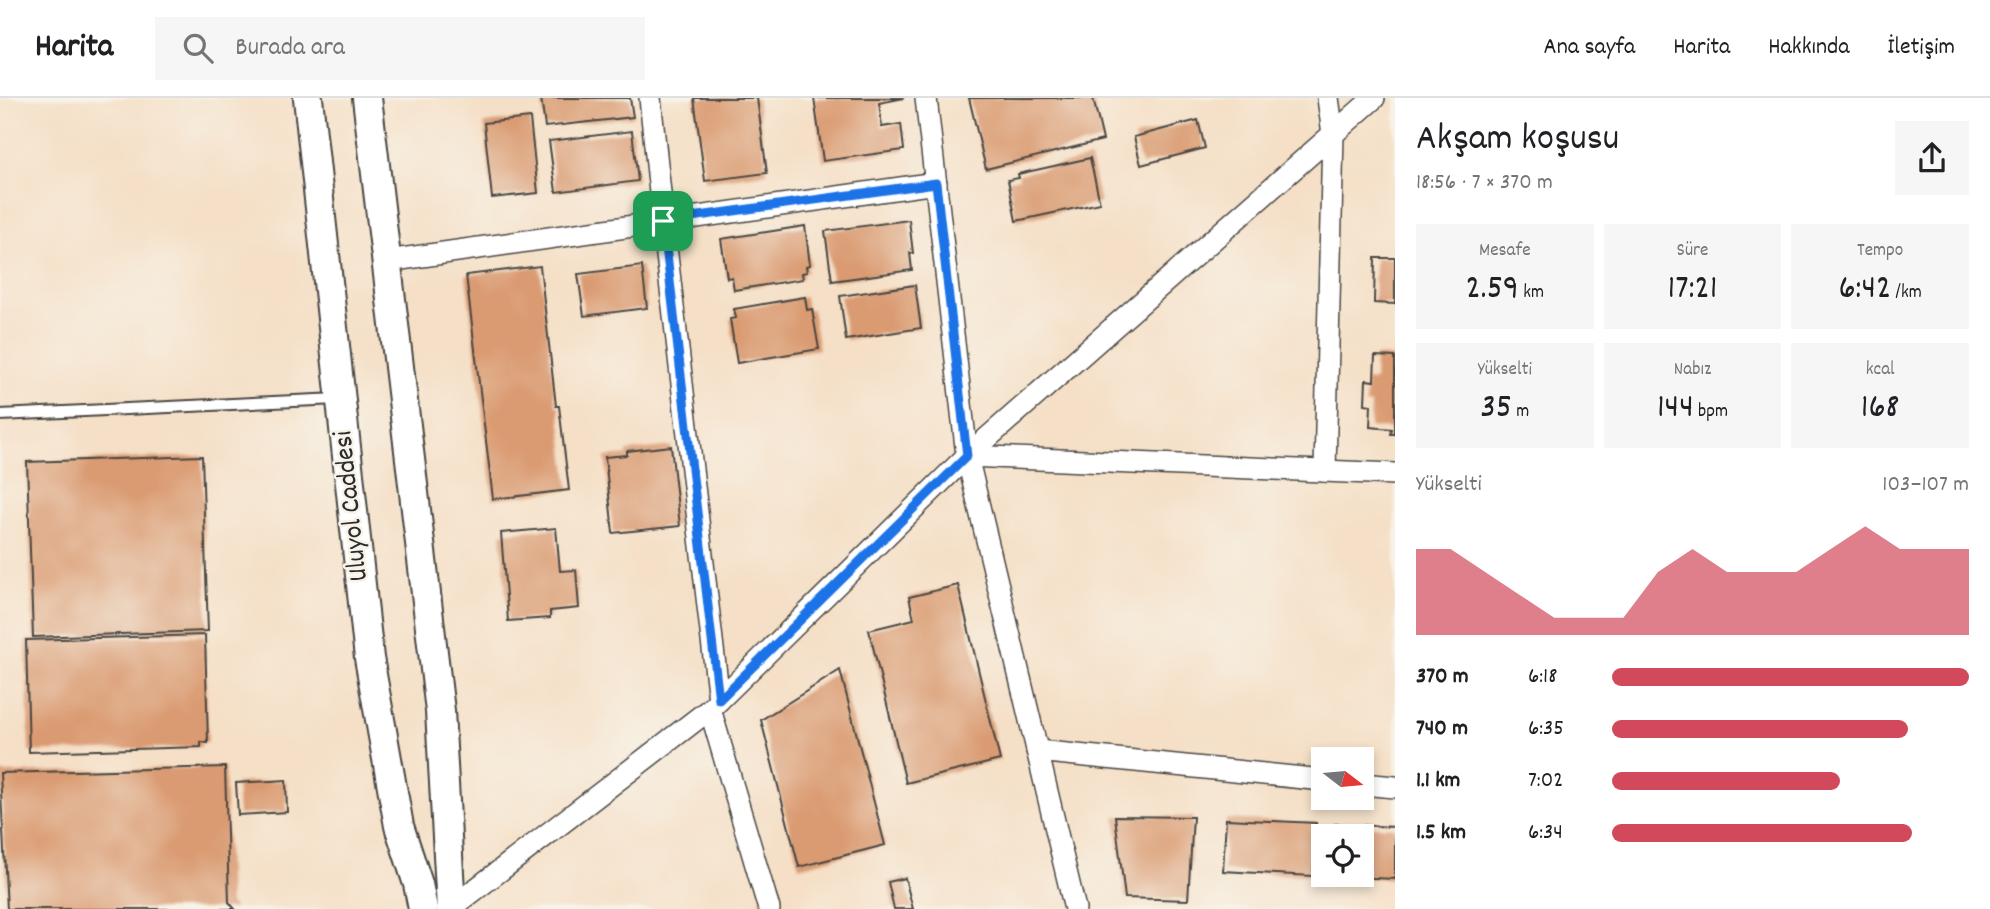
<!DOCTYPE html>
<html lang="tr">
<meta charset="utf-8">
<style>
:root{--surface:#fff;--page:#f6f6f6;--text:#202124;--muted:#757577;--line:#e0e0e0;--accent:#d1495b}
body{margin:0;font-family:Dekko,sans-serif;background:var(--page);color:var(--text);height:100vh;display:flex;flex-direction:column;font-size:26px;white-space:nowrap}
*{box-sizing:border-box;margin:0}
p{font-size:23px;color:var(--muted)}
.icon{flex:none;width:38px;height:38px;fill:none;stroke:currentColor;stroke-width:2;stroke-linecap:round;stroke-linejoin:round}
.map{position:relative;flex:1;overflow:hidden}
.details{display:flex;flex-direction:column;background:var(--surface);width:595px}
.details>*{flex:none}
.needle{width:46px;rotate:106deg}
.fabs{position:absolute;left:1311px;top:649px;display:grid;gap:14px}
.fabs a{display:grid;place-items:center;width:63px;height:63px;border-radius:0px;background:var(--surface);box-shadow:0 4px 10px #0003;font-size:35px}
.pin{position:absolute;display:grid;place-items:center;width:60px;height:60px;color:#fff;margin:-30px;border-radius:14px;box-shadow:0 4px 10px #0006}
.round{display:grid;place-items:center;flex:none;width:74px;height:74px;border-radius:0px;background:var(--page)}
.summary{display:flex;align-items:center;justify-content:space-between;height:119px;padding:0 21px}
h1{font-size:38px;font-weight:600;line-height:52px}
.metrics{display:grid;grid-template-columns:repeat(3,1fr);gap:10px;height:119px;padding:7px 21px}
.metrics div{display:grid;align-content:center;border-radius:0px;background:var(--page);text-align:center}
.metrics b{font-size:35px;font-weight:600}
.metrics small{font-size:19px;font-weight:400}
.metrics p{font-size:19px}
.chart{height:196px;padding:14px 21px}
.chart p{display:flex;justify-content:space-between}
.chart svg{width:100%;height:126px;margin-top:7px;fill:var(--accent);opacity:.7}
ul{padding:0 21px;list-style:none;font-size:23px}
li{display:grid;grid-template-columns:112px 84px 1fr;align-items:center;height:52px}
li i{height:18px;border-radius:9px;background:var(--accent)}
header{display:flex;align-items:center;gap:42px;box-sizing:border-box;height:98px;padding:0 35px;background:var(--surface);border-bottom:2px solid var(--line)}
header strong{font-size:33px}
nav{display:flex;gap:38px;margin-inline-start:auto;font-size:24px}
.search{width:490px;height:63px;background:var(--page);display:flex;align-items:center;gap:18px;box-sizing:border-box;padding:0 24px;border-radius:0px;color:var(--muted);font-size:26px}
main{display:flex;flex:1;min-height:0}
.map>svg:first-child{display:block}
.building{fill:#da9b72}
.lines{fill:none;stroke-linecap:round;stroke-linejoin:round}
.service-casing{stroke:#494642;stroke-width:14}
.minor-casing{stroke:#494642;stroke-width:24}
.secondary-casing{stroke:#494642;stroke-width:32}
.service{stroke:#fff;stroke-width:10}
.minor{stroke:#fff;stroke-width:21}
.secondary{stroke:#fff;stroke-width:28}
.route-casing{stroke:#fff;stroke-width:14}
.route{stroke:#1a73e8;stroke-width:9}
.labels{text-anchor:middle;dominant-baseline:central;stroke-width:5;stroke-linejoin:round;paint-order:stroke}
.street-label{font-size:28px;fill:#2b2b2b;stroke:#f7f3e8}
</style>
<header>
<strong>Harita</strong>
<div class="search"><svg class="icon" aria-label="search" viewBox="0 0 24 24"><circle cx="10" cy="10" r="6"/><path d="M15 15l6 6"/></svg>Burada ara</div>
<nav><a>Ana sayfa</a><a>Harita</a><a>Hakkında</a><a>İletişim</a></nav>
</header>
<main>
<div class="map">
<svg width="1395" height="811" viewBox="0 0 1395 811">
<rect width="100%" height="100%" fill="#f7f3e8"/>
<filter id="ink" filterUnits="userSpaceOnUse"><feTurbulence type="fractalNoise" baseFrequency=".0143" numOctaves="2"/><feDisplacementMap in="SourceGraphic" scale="14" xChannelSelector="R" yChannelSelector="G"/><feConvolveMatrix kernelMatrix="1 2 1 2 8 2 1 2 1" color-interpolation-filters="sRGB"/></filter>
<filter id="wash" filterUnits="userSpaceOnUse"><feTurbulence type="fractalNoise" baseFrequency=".00686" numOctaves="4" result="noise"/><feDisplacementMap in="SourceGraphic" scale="28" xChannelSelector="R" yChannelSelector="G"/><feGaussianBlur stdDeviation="1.57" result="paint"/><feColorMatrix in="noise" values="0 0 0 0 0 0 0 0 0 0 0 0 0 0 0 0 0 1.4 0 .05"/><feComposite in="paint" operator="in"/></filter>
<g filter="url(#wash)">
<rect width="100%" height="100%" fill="#f5dfc6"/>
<g id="blocks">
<!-- building -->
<g class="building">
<polygon points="541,0 630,0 633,19 545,29"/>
<polygon points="694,0 757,0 767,75 705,83"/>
<polygon points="814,0 904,0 879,5 882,29 901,26 904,52 823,63"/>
<polygon points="969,0 1093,0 1103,42 986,71"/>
<polygon points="530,20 538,95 492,100 484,25"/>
<polygon points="1198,22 1205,50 1141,67 1134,39"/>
<polygon points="632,33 638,83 556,94 549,43"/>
<polygon points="1090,60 1100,105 1016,123 1008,82 1019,80 1018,76"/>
<polygon points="909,122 913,155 910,155 912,172 832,183 825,133"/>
<polygon points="805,128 810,167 806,168 807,174 802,175 803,181 734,192 732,179 727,180 721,141"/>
<polygon points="1375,160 1395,160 1395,206 1374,205"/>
<polygon points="540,168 556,308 559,308 569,392 493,401 466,177"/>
<polygon points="642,168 647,210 584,218 578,176"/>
<polygon points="915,187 921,230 846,242 840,198"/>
<polygon points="805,199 807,212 812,211 819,251 737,265 730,221 736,220 734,211"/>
<polygon points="1375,258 1395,259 1395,336 1391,336 1392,331 1370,329 1371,307 1365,306 1366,282 1374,283"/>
<polygon points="671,348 680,428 613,435 605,359 627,357 627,353"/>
<polygon points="202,358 208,533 33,539 27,364"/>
<polygon points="556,430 560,473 576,472 579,510 550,513 550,520 508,523 501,435"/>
<polygon points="958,487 1000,662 906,685 869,532 914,521 909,499"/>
<polygon points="205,537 208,645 201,644 201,649 29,654 26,542"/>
<polygon points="840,572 885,747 799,769 761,622"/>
<polygon points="225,669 229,804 235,811 7,811 0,675"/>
<polygon points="286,682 287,714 238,717 236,685"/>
<polygon points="1115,718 1193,719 1188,802 1125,800"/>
<polygon points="1226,721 1316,725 1313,778 1223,773"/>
<polygon points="1335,726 1395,729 1395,781 1351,779 1351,777 1362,777 1362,738 1335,738"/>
<polygon points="905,780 913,811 894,811 888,784"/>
</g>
</g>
</g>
<g filter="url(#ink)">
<use href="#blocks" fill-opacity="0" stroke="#494642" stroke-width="2"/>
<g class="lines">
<defs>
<polyline id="service" points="0,317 338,301"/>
<g id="minor">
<polyline points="650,0 663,123 719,602"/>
<polyline points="926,0 967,358 1075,811"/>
<polyline points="387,163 936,85"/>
<polyline points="967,358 1395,376"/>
<polyline points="1325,373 1333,36 1328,0"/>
<polyline points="710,611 769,811"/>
<polyline points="1037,653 1323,682"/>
<polyline points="1362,686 1395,689"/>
<polyline points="450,811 710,611 967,358 1374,0"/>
</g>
<g id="secondary">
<polyline points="308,0 369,560 399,728 418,786 423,811"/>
<polyline points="367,0 440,613 451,811"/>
</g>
</defs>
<!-- service casing -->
<use href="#service" class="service-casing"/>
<!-- minor casing -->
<use href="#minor" class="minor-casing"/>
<!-- secondary casing -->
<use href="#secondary" class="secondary-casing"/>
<!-- service -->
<use href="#service" class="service"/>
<!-- minor -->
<use href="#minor" class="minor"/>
<!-- secondary -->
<use href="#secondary" class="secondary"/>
</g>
</g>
<g class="lines" filter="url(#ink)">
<defs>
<polygon id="route" points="936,85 967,358 719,602 663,123"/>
</defs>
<!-- route casing -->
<use href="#route" class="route-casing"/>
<!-- route -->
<use href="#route" class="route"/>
</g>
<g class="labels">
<!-- street labels -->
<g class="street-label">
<text transform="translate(353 408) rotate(-96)">Uluyol Caddesi</text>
</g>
</g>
</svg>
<div class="fabs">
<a><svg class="needle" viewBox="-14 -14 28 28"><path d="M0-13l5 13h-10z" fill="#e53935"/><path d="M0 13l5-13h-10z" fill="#757577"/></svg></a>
<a><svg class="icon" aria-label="locate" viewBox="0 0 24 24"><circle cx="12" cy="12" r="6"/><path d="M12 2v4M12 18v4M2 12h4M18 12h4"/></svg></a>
</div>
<div class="pin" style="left:663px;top:123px;background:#1e9e55"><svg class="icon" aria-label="arrive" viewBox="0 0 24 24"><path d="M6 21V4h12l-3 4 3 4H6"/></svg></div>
</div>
<section class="details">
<div class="summary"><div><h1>Akşam koşusu</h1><p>18:56 · 7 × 370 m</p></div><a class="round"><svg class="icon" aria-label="share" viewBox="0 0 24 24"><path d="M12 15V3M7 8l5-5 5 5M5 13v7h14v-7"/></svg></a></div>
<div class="metrics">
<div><p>Mesafe</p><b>2.59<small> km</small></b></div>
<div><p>Süre</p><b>17:21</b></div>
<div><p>Tempo</p><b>6:42<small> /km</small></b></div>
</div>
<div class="metrics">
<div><p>Yükselti</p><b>35<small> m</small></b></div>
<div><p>Nabız</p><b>144<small> bpm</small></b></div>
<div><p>kcal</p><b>168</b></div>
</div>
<div class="chart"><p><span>Yükselti</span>103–107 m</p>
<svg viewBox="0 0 160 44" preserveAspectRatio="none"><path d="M0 44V14L10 14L20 22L30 30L40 38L50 38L60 38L70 22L80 14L90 22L100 22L110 22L120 14L130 6L140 14L150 14L160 14V44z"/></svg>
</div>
<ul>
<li><b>370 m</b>6:18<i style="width:100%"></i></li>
<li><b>740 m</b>6:35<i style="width:83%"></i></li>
<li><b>1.1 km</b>7:02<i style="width:64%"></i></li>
<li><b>1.5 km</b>6:34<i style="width:84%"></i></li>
</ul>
</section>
</main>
